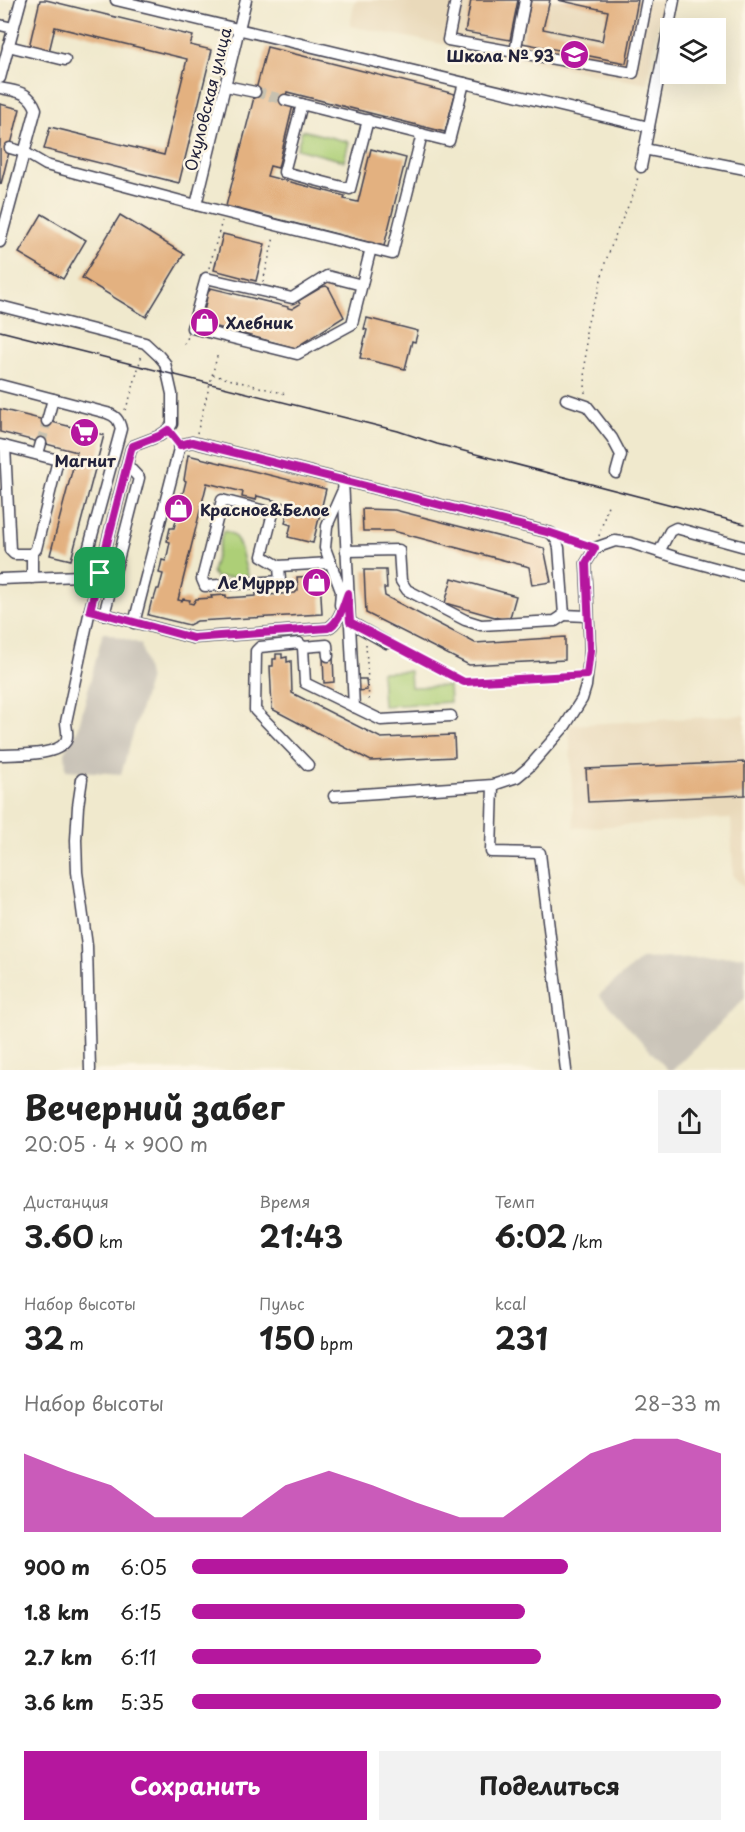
<!DOCTYPE html>
<html lang="ru">
<meta charset="utf-8">
<style>
:root{--surface:#fff;--page:#f2f2f2;--text:#222;--muted:#767676;--accent:#b5179e}
body{margin:0;font-family:"Playpen Sans",sans-serif;background:var(--page);color:var(--text);height:100vh;display:flex;flex-direction:column;font-size:22px;white-space:nowrap}
*{box-sizing:border-box;margin:0}
p{font-size:20px;color:var(--muted)}
.icon{flex:none;width:33px;height:33px;fill:none;stroke:currentColor;stroke-width:2;stroke-linecap:round;stroke-linejoin:round}
.map{position:relative;height:1070px;overflow:hidden}
.sheet{display:flex;flex-direction:column;background:var(--surface);flex:1}
.sheet>*{flex:none}
.fabs{position:absolute;left:660px;top:18px;display:grid;gap:12px}
.fabs a{display:grid;place-items:center;width:66px;height:66px;border-radius:0px;background:var(--surface);box-shadow:0 6px 24px #0002;font-size:30px}
.pin{position:absolute;display:grid;place-items:center;width:51px;height:51px;color:#fff;margin:-26px;border-radius:12px;box-shadow:0 3px 9px #0006}
.round{display:grid;place-items:center;flex:none;width:63px;height:63px;border-radius:0px;background:var(--page)}
.head{display:flex;align-items:center;justify-content:space-between;height:102px;padding:0 24px}
h1{font-size:33px;font-weight:700;line-height:45px}
.figures{display:grid;grid-template-columns:repeat(3,1fr);gap:9px;height:102px;padding:6px 24px}
.figures div{display:grid;align-content:center}
.figures b{font-size:30px;font-weight:700}
.figures small{font-size:16px;font-weight:400}
.figures p{font-size:16px}
.chart{height:168px;padding:12px 24px}
.chart p{display:flex;justify-content:space-between}
.chart svg{width:100%;height:108px;margin-top:6px;fill:var(--accent);opacity:.7}
.button{display:flex;gap:12px;margin-top:auto;padding:12px 24px}
.button a{flex:1;height:69px;border-radius:0px;background:var(--accent);color:#fff;font-size:24px;font-weight:700;line-height:69px;text-align:center}
.button a+a{background:var(--page);color:var(--text)}
ul{padding:0 24px;list-style:none;font-size:20px}
li{display:grid;grid-template-columns:96px 72px 1fr;align-items:center;height:45px}
li i{height:15px;border-radius:8px;background:var(--accent)}
.map>svg:first-child{display:block}
.built{fill:#e9d9ba}
.industrial{fill:#c9c3b8}
.green{fill:#adcf77;stroke:#687859;stroke-width:1.5}
.building{fill:#e3b180}
.lines{fill:none;stroke-linecap:round;stroke-linejoin:round}
.minor-tunnel{stroke:#c7c1b0;stroke-width:10;stroke-dasharray:10 5;stroke-linecap:butt}
.minor-casing{stroke:#414051;stroke-width:13}
.path{stroke:#414051;stroke-width:1.5;stroke-dasharray:1.5 4.5;stroke-linecap:butt}
.minor{stroke:#fff;stroke-width:10}
.tram{stroke:#22223b;stroke-width:1.5}
.route-casing{stroke:#fff;stroke-width:12}
.route{stroke:#b5179e;stroke-width:8}
.labels{text-anchor:middle;dominant-baseline:central;stroke-width:5;stroke-linejoin:round;paint-order:stroke}
.poi-label{font-size:16px;font-weight:bold;fill:#22223b;stroke:#fcf5e5;text-anchor:end}
.street-label{font-size:16px;fill:#22223b;stroke:#fcf5e5}
</style>
<div class="map">
<svg width="745" height="1070" viewBox="0 0 745 1070">
<rect width="100%" height="100%" fill="#fcf5e5"/>
<filter id="ink" filterUnits="userSpaceOnUse"><feTurbulence type="fractalNoise" baseFrequency=".0167" numOctaves="2"/><feDisplacementMap in="SourceGraphic" scale="12" xChannelSelector="R" yChannelSelector="G"/><feConvolveMatrix kernelMatrix="1 2 1 2 8 2 1 2 1" color-interpolation-filters="sRGB"/></filter>
<filter id="wash" filterUnits="userSpaceOnUse"><feTurbulence type="fractalNoise" baseFrequency=".008" numOctaves="4" result="noise"/><feDisplacementMap in="SourceGraphic" scale="24" xChannelSelector="R" yChannelSelector="G"/><feGaussianBlur stdDeviation="1.35" result="paint"/><feColorMatrix in="noise" values="0 0 0 0 0 0 0 0 0 0 0 0 0 0 0 0 0 1.4 0 .05"/><feComposite in="paint" operator="in"/></filter>
<g filter="url(#wash)">
<rect width="100%" height="100%" fill="#f0e9cd"/>
<!-- built -->
<g class="built">
<polygon points="355,0 663,0 647,84 350,26"/>
<polygon points="745,715 745,888 733,876 731,819 574,828 569,725"/>
</g>
<!-- industrial -->
<g class="industrial">
<polygon points="103,632 141,644 149,681 121,774 66,770 65,750 78,729"/>
<polygon points="745,956 745,998 673,1070 668,1070 599,995 641,959"/>
</g>
<!-- green -->
<g class="green">
<polygon points="302,130 349,142 344,161 297,149"/>
<path d="M223,531C243,532 241,560 248,574L247,576L216,578L212,572Z"/>
<polygon points="410,671 411,687 449,686 450,702 383,706 381,672"/>
</g>
<g id="blocks">
<!-- building -->
<g class="building">
<polygon points="40,0 46,0 193,36 190,45 212,50 179,183 44,149 50,127 164,155 187,59 55,27 49,52 29,47"/>
<polygon points="471,0 518,0 510,40 465,32"/>
<polygon points="531,0 550,0 543,29 602,41 608,11 558,0 638,0 626,63 522,43"/>
<polygon points="267,47 455,94 445,132 287,92 284,103 293,105 278,168 270,166 267,176 345,196 344,199 358,202 371,149 406,158 384,246 226,206"/>
<polygon points="0,104 20,109 1,184 0,184"/>
<polygon points="42,214 86,240 63,279 19,253"/>
<polygon points="120,215 184,254 146,317 82,278"/>
<polygon points="223,234 265,244 256,281 214,270"/>
<polygon points="326,286 329,288 344,317 295,348 202,323 208,291 211,288 288,307 288,308 292,309 300,304 298,301 322,287"/>
<polygon points="367,318 418,331 415,342 412,341 405,369 360,358 367,330 364,329"/>
<polygon points="0,409 104,435 71,560 50,555 77,452 0,432"/>
<polygon points="188,455 326,489 313,543 288,537 291,525 285,523 289,504 257,496 256,500 242,497 243,492 207,483 178,600 182,601 183,599 190,600 189,603 193,604 196,599 212,598 211,596 226,595 226,598 256,596 256,593 267,593 268,595 295,593 298,590 297,577 320,576 322,614 197,621 189,625 148,615 152,599 154,599 157,589 159,589 163,574 159,573 162,560 166,561 170,542 167,541 170,528 174,528 178,513 174,511 178,498 180,498 181,493 183,493 186,481 184,480"/>
<polygon points="362,509 395,510 544,548 551,582 532,585 529,567 526,566 393,531 363,531"/>
<polygon points="364,570 386,570 387,588 384,588 385,596 475,643 565,637 565,660 469,665 366,613"/>
<polygon points="452,578 516,596 509,621 445,603"/>
<polygon points="276,654 282,654 282,658 287,657 287,662 291,661 292,693 381,738 454,735 455,757 371,761 272,709 270,666 273,666 273,659 276,659"/>
<polygon points="323,656 333,656 334,682 324,683"/>
<polygon points="357,679 366,679 367,690 358,691"/>
<polygon points="745,762 745,795 588,802 586,769"/>
</g>
</g>
</g>
<g filter="url(#ink)">
<use href="#blocks" fill-opacity="0" stroke="#414051" stroke-width="1.5"/>
<g class="lines">
<!-- minor-tunnel -->
<g class="minor-tunnel">
<polyline points="255,92 285,100"/>
<polyline points="41,443 47,421"/>
</g>
<defs>
<g id="minor">
<polyline points="116,0 649,127"/>
<polyline points="456,0 448,40 633,73 647,0"/>
<polyline points="0,25 13,28"/>
<polyline points="8,46 65,60"/>
<polyline points="515,52 525,0"/>
<polyline points="0,78 21,0"/>
<polyline points="226,86 255,92"/>
<path d="M0,88C17,92 29,91 36,109L0,242"/>
<polyline points="285,100 449,141 464,83"/>
<polyline points="302,104 284,172 350,189 368,120"/>
<polyline points="10,148 24,152 46,165 196,205 392,254 422,134"/>
<polyline points="644,149 745,169"/>
<polyline points="641,167 674,0"/>
<polyline points="196,205 246,0"/>
<polyline points="362,285 327,276 292,298 206,278 192,328 297,354 352,324 371,248"/>
<path d="M0,306L145,343L159,356L165,363L172,394V424L168,430L159,436L133,446L131,449L90,610L66,722C66,727 69,736 66,741C56,757 17,754 0,755"/>
<path d="M0,385L107,413C116,416 119,420 121,429L81,576"/>
<polyline points="566,399 587,406 612,438 621,455 616,473"/>
<polyline points="47,421 53,399"/>
<polyline points="0,445 58,460 36,549 32,554 32,578"/>
<polyline points="5,446 10,550 14,554 32,554"/>
<polyline points="38,454 41,443"/>
<polyline points="343,479 354,707"/>
<polyline points="659,552 670,531 676,528 745,547"/>
<polyline points="279,566 262,556 273,513 222,500 202,579 205,586 280,581 279,566 330,563"/>
<polyline points="0,579 81,576 100,573"/>
<polyline points="340,605 341,591 325,548 327,526 342,492"/>
<path d="M90,610L193,638L328,628C340,622 343,605 348,593"/>
<polyline points="104,615 139,478 127,465"/>
<polyline points="564,615 587,616"/>
<polyline points="350,622 387,643"/>
<polyline points="134,623 180,445 192,442 551,533 557,541 559,548 564,615 555,621 481,625 465,620 407,590 401,581 399,550 346,551"/>
<polyline points="303,647 327,645 328,656"/>
<polyline points="308,765 255,710 256,651 260,647 299,643 303,647 305,683 381,720 451,716"/>
<polyline points="82,779 78,806 76,840 77,872 87,946 90,1070"/>
<polyline points="493,785 491,852 540,853 566,1070"/>
<polyline points="334,796 493,785 517,777 529,767 565,726 582,699 586,686 590,650 586,563 595,548 615,541 631,543 678,558 745,576"/>
</g>
</defs>
<!-- minor casing -->
<use href="#minor" class="minor-casing"/>
<!-- path -->
<g class="path">
<polyline points="209,268 222,221"/>
<polyline points="263,282 274,237"/>
<polyline points="184,344 188,337"/>
<polyline points="213,375 286,394"/>
<polyline points="585,393 586,330 591,310 598,292 605,263 617,231 634,193 638,177"/>
<polyline points="125,410 131,395 142,354"/>
<polyline points="197,433 218,353"/>
<polyline points="599,536 608,505"/>
<polyline points="568,539 583,544"/>
<polyline points="366,644 369,702"/>
<polyline points="396,647 464,682 578,676"/>
</g>
<!-- minor -->
<use href="#minor" class="minor"/>
<!-- tram -->
<polyline class="tram" points="0,331 398,431 437,444 745,524"/>
</g>
</g>
<g class="lines" filter="url(#ink)">
<defs>
<path id="route" d="M168,430L180,445L192,442L551,533L595,548L586,563L590,650L587,675L464,682L350,622L348,593C343,605 340,622 328,628L193,638L90,610L131,449L133,446L159,436Z"/>
</defs>
<!-- route casing -->
<use href="#route" class="route-casing"/>
<!-- route -->
<use href="#route" class="route"/>
</g>
<!-- icons -->
<defs>
<symbol id="school-disc" viewBox="-11 -11 22 22"><circle r="9.5" fill="#b5179e" stroke="#fcf5e5"/><path d="M0-5L7-2L0 1L-7-2ZM-4 1L0 2.5L4 1V4Q0 6-4 4Z" fill="#fff"/></symbol>
<symbol id="shop-disc" viewBox="-11 -11 22 22"><circle r="9.5" fill="#b5179e" stroke="#fcf5e5"/><path d="M-5-2.5h2.3a2.7 3.5 0 0 1 5.4 0H5L5.5 6h-11ZM-1.5-2.5h3a1.5 2.3 0 0 0-3 0Z" fill="#fff"/></symbol>
<symbol id="supermarket-disc" viewBox="-11 -11 22 22"><circle r="9.5" fill="#b5179e" stroke="#fcf5e5"/><path d="M-6-5.5h2.5l.6 2H6L4.5 2H-2.5L-4.4-4H-6ZM-1.5 3.2a1.3 1.3 0 1 0 .1 0ZM3 3.2a1.3 1.3 0 1 0 .1 0Z" fill="#fff"/></symbol>
</defs>
<g fill-rule="evenodd">
<use href="#school-disc" x="558" y="38" width="33" height="33"/>
<use href="#shop-disc" x="188" y="306" width="33" height="33"/>
<use href="#supermarket-disc" x="68" y="416" width="33" height="33"/>
<use href="#shop-disc" x="162" y="492" width="33" height="33"/>
<use href="#shop-disc" x="300" y="566" width="33" height="33"/>
</g>
<g class="labels">
<!-- poi labels -->
<g class="poi-label">
<text x="554" y="55">Школа № 93</text>
<text x="226" y="322" text-anchor="start">Хлебник</text>
<text x="85" y="460" text-anchor="middle">Магнит</text>
<text x="200" y="509" text-anchor="start">Красное&amp;Белое</text>
<text x="295" y="582">Ле'Муррр</text>
</g>
<!-- street labels -->
<g class="street-label">
<text transform="translate(207 99) rotate(-76)">Окуловская улица</text>
</g>
</g>
</svg>
<div class="fabs">
<a><svg class="icon" aria-label="layers" viewBox="0 0 24 24"><path d="M12 4l9 5-9 5-9-5zM3 14l9 5 9-5"/></svg></a>
</div>
<div class="pin" style="left:100px;top:573px;background:#1e9e55"><svg class="icon" aria-label="arrive" viewBox="0 0 24 24"><path d="M6 21V4h12l-3 4 3 4H6"/></svg></div>
</div>
<section class="sheet">
<div class="head"><div><h1>Вечерний забег</h1><p>20:05 · 4 × 900 m</p></div><a class="round"><svg class="icon" aria-label="share" viewBox="0 0 24 24"><path d="M12 15V3M7 8l5-5 5 5M5 13v7h14v-7"/></svg></a></div>
<div class="figures">
<div><p>Дистанция</p><b>3.60<small> km</small></b></div>
<div><p>Время</p><b>21:43</b></div>
<div><p>Темп</p><b>6:02<small> /km</small></b></div>
</div>
<div class="figures">
<div><p>Набор высоты</p><b>32<small> m</small></b></div>
<div><p>Пульс</p><b>150<small> bpm</small></b></div>
<div><p>kcal</p><b>231</b></div>
</div>
<div class="chart"><p><span>Набор высоты</span>28–33 m</p>
<svg viewBox="0 0 160 44" preserveAspectRatio="none"><path d="M0 44V12L10 19L20 25L30 38L40 38L50 38L60 25L70 19L80 25L90 32L100 38L110 38L120 25L130 12L140 6L150 6L160 12V44z"/></svg>
</div>
<ul>
<li><b>900 m</b>6:05<i style="width:71%"></i></li>
<li><b>1.8 km</b>6:15<i style="width:63%"></i></li>
<li><b>2.7 km</b>6:11<i style="width:66%"></i></li>
<li><b>3.6 km</b>5:35<i style="width:100%"></i></li>
</ul>
<div class="button"><a>Сохранить</a><a>Поделиться</a></div>
</section>
